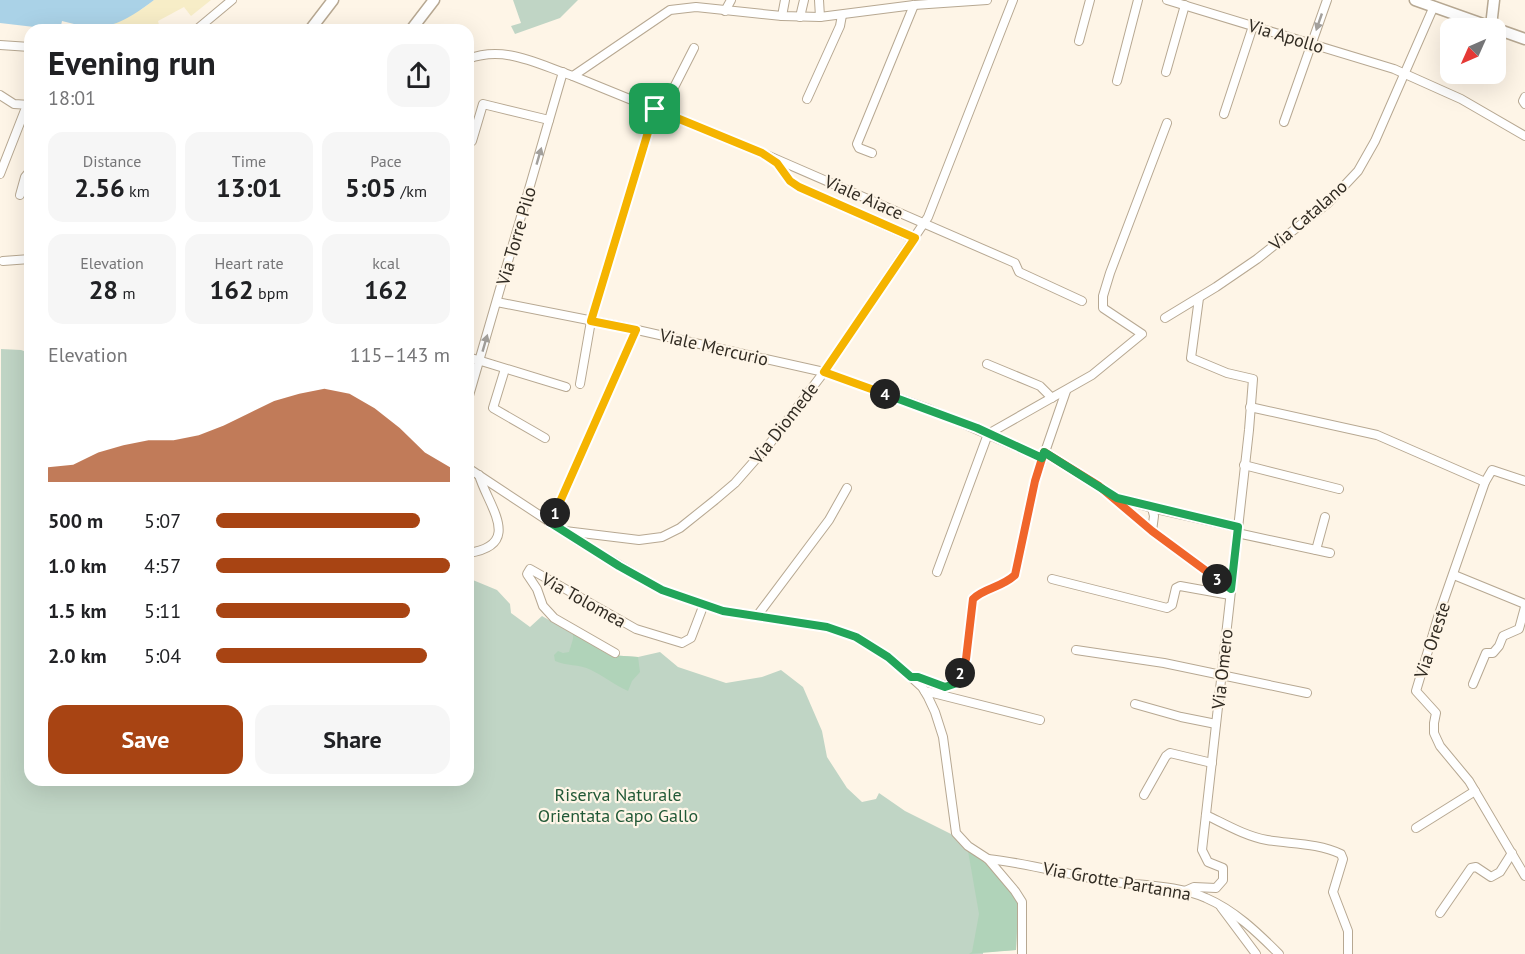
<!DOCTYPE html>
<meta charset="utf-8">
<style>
:root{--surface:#fff;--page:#f6f6f6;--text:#202124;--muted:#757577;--accent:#a84413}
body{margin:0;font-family:"PT Sans",sans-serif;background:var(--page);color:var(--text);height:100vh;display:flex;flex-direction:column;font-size:22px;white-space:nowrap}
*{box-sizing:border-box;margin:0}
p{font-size:20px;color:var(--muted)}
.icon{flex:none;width:33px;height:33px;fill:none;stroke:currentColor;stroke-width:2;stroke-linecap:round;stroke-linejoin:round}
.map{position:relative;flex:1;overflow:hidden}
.panel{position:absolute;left:24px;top:24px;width:450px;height:762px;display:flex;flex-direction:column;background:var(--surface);border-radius:18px;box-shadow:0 6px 24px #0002}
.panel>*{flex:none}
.needle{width:39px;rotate:225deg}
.buttons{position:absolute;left:1440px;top:18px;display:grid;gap:12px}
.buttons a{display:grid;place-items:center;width:66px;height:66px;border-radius:12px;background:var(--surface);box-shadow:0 6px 24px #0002;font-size:30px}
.pin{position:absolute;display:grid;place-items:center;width:51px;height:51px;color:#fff;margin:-26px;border-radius:12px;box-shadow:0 3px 9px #0006}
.km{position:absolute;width:30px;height:30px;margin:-15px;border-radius:50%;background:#222;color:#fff;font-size:16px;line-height:30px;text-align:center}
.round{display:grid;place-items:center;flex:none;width:63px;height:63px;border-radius:18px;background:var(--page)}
.overview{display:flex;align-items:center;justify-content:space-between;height:102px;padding:0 24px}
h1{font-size:33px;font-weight:800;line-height:45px}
.figures{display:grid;grid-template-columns:repeat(3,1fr);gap:9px;height:102px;padding:6px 24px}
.figures div{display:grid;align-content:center;border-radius:15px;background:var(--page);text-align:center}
.figures b{font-size:26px;font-weight:800}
.figures small{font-size:16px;font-weight:400}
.figures p{font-size:16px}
.chart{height:168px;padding:12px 24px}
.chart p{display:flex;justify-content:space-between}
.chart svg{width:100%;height:108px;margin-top:6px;fill:var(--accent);opacity:.7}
.cta{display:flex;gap:12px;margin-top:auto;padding:12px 24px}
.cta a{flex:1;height:69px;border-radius:18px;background:var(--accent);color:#fff;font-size:24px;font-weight:800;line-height:69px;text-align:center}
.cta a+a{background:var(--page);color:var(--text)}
ul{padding:0 24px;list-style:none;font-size:20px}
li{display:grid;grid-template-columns:96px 72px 1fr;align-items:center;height:45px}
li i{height:15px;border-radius:8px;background:var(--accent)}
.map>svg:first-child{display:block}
.green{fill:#c0d5c5}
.forest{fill:#b0d3b9}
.sand{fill:#f7edc7}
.water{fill:#aad2e7}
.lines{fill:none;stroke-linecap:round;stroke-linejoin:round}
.minor-casing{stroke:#b7a892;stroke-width:10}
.secondary-casing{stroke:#b7a892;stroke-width:13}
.minor{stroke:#fff;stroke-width:8}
.secondary{stroke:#fff;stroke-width:10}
.oneway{fill:#a3a09c}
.split-1-casing{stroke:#fff;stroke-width:12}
.split-2-casing{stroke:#fff;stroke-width:12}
.split-3-casing{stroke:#fff;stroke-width:12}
.split-4-casing{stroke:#fff;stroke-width:12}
.split-5-casing{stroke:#fff;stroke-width:12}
.split-1{stroke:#f5b400;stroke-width:8}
.split-2{stroke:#22a559;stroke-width:8}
.split-3{stroke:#f0652b;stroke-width:8}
.split-4{stroke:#22a559;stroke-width:8}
.split-5{stroke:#f5b400;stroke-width:8}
.labels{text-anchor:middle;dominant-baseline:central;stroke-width:4.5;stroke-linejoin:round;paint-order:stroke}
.street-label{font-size:18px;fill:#322c23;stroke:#fef5e7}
.park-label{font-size:18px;fill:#215836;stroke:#fef5e7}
</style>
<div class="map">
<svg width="1525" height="954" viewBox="0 0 1525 954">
<rect width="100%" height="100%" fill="#fef5e7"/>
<!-- green -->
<g class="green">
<polygon points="513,0 578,0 560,18 515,34 511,26 521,23"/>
<polygon points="1,349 21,350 30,353 30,780 468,780 468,578 497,590 510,604 511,613 530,627 542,616 609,655 638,657 660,652 678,667 726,683 762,677 781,670 803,687 822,731 827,757 847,788 862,802 876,799 879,793 905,811 955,836 968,851 989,864 1018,913 1016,950 983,952 983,954 0,954"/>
</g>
<!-- forest -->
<g class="forest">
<path d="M573,633L609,655L638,657L640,672L632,681L628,691C614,685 604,676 591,670C579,664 566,666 555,661L554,655L558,651L563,653L569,652L573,639Z"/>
<polygon points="968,851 989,864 1018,901 1016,950 969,954 972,952 979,914"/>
</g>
<!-- sand -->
<polygon class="sand" points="154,0 211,0 191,16 184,7 158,21 159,25 150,30 95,30 142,9"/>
<!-- water -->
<path class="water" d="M0,0H154C127,21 108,30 74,30V24L62,21L60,30L0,23Z"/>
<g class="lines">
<defs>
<g id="minor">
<polyline points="819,0 820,17"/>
<polyline points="1167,0 1394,69 1461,99 1525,136"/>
<polyline points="725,11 731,0"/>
<polyline points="782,16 785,0"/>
<polyline points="800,17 804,0"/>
<polyline points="196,30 232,0"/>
<polyline points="1079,41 1090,0"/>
<polyline points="0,45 30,47"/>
<path d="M468,59C505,45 537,64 573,76L670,10L696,7L782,16L820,17L914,5L987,0"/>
<polyline points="1166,72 1185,5"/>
<polyline points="573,76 762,153 1015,263 1019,272 1082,301"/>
<polyline points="1117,81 1138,0"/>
<polyline points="0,95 14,104 30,105"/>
<polyline points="1525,97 1523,101 1525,104"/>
<polyline points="807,99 840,26 842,15"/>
<polyline points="662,111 694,48"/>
<polyline points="1224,114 1253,26"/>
<polyline points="1284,122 1327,0"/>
<polyline points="472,141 483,104 549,120"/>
<polyline points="872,153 859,148 857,144 914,5"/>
<polyline points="774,160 790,181 799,187 915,239"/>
<polyline points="0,174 27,105"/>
<polyline points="20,195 25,177 30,171"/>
<polyline points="3,261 30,259"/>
<polyline points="497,302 624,327 824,372 929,409 1042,458"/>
<polyline points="1165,318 1216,287 1257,259 1328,203 1358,171 1375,141 1434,6"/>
<polyline points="468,357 566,387"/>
<polyline points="987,364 1040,386 1052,398"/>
<polyline points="505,369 493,408 545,438"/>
<polyline points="580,384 591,321 655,109"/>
<polyline points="468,399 563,72"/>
<polyline points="1250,407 1377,435 1485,482"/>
<polyline points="1044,452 1099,486 1152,531 1231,589"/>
<polyline points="1244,465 1339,489"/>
<polyline points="468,468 580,542 662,590 723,611 827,627 857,637 888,657 911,677 922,687 928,697 935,712 943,737 956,833 968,846 988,859 1015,891 1022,902 1022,954"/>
<polyline points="1525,481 1492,470 1485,482 1439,614 1416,691 1436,713 1434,723 1434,733 1440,746 1469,781 1525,876"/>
<polyline points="1115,497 1152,508 1237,527"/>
<polyline points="551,523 636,330"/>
<polyline points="565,531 639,540 662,537 680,528 715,500 735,483 771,442 824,372 928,217 1013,0"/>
<polyline points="1152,531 1154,516 1152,508"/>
<polyline points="1237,533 1330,553"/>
<polyline points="1316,550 1325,517"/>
<path d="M468,553C524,545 488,506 479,475"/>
<polyline points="937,572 988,434 1092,375 1142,334 1103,308 1103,296 1110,273 1167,123"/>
<polyline points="1454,575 1525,604"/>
<polyline points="1052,579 1167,608 1172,605 1176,588 1180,586 1230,595"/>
<polyline points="757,616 829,520 847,488"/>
<polyline points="1076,650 1164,663 1307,693"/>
<polyline points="615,653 554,618 543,606 537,589 527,574 530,569 636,629 682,643 691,638 704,604"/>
<path d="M912,677C927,677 938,689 954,684L966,659L973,599C984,588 1001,588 1015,575L1035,481L1066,391"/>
<polyline points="1473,684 1486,653 1493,653 1499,646 1503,636 1519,629 1525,607"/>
<polyline points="925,691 1040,720"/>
<polyline points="1135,704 1181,717 1216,724"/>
<polyline points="1144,795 1166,756 1170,753 1212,763"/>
<path d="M1206,815C1225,824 1245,836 1267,840C1292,844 1318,843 1341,854L1343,859L1333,892L1348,931V954"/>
<polyline points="1416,828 1475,791"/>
<path d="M988,859C1027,863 1064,874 1102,880C1134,886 1176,884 1206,898C1234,910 1257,932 1279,954"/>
<polyline points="1185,891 1194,887 1216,888 1223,880 1223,868 1208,862 1202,850 1249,430 1253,379 1227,373 1191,358 1199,298"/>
<polyline points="1221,907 1256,954"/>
<polyline points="1440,913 1471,868 1476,867 1491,877 1500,872 1512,853"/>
</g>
<g id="secondary">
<polyline points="1415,0 1525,39"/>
<polyline points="1491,26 1494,0"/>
<polyline points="310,30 333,0"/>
<polyline points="411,30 434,0"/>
</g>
</defs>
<!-- minor casing -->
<use href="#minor" class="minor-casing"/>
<!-- secondary casing -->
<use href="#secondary" class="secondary-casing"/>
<!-- minor -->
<use href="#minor" class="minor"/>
<!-- secondary -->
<use href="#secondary" class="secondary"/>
</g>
<!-- one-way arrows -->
<defs><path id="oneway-solid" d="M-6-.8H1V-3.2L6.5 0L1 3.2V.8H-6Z" transform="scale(1.5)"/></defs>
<g class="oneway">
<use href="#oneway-solid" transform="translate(1319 22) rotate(109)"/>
<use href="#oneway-solid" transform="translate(539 156) rotate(-74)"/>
<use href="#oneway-solid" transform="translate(485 343) rotate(-74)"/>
</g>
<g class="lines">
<defs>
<polyline id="split-1" points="555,513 636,330 591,321 655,109"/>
<polyline id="split-2" points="555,513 551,523 619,566 662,590 723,611 827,627 856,637 888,657 911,677 918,677 945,687 954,684 960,673"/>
<path id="split-3" d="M960,673L966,659L973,599C984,588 1001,588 1015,575L1035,481L1044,452L1099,486L1152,531L1217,579"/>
<polyline id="split-4" points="885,394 977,428 1042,458 1044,452 1117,498 1238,527 1231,589 1217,579"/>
<polyline id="split-5" points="655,109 762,153 777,163 790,181 799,187 915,238 824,372 885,394"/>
</defs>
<!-- split-1 casing -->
<use href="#split-1" class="split-1-casing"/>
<!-- split-2 casing -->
<use href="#split-2" class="split-2-casing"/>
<!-- split-3 casing -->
<use href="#split-3" class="split-3-casing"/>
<!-- split-4 casing -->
<use href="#split-4" class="split-4-casing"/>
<!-- split-5 casing -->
<use href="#split-5" class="split-5-casing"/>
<!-- split-1 -->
<use href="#split-1" class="split-1"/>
<!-- split-2 -->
<use href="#split-2" class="split-2"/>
<!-- split-3 -->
<use href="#split-3" class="split-3"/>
<!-- split-4 -->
<use href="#split-4" class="split-4"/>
<!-- split-5 -->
<use href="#split-5" class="split-5"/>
</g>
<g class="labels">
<!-- street labels -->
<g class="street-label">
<text transform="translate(1286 36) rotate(17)">Via Apollo</text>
<text transform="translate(864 197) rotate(24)">Viale Aiace</text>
<text transform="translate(1308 215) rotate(-41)">Via Catalano</text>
<text transform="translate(516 236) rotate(-74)">Via Torre Pilo</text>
<text transform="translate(714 347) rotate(13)">Viale Mercurio</text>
<text transform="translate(784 423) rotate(-52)">Via Diomede</text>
<text transform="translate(584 600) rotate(29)">Via Tolomea</text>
<text transform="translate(1432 640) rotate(-72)">Via Oreste</text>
<text transform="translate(1222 669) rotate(-84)">Via Omero</text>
<text transform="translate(1117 881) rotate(10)">Via Grotte Partanna</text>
</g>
<!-- park labels -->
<g class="park-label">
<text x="618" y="794">Riserva Naturale<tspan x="618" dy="21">Orientata Capo Gallo</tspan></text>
</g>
</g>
</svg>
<div class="buttons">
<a><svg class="needle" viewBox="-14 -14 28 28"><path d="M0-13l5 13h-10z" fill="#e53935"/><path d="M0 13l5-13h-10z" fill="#757577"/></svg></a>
</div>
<div class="pin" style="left:655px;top:109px;background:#1e9e55"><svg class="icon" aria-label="arrive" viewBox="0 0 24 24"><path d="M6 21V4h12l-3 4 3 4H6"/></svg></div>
<b class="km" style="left:555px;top:513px">1</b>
<b class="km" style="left:960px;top:673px">2</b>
<b class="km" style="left:1217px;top:579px">3</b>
<b class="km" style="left:885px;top:394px">4</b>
<section class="panel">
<div class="overview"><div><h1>Evening run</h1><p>18:01</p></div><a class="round"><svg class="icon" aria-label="share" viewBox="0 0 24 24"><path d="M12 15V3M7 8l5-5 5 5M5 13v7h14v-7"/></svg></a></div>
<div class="figures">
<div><p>Distance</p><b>2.56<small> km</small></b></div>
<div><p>Time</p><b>13:01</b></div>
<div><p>Pace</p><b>5:05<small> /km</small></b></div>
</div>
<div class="figures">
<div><p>Elevation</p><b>28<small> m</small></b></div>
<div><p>Heart rate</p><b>162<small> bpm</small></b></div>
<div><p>kcal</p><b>162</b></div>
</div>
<div class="chart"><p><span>Elevation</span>115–143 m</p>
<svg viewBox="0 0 160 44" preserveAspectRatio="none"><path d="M0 44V38L10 37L20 32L30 29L40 27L50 27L60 25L70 21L80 16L90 11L100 8L110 6L120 8L130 14L140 22L150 32L160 38V44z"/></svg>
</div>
<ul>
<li><b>500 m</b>5:07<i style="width:87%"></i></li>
<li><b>1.0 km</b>4:57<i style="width:100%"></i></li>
<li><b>1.5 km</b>5:11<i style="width:83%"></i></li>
<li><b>2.0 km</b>5:04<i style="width:90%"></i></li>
</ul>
<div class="cta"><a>Save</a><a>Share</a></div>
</section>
</div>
